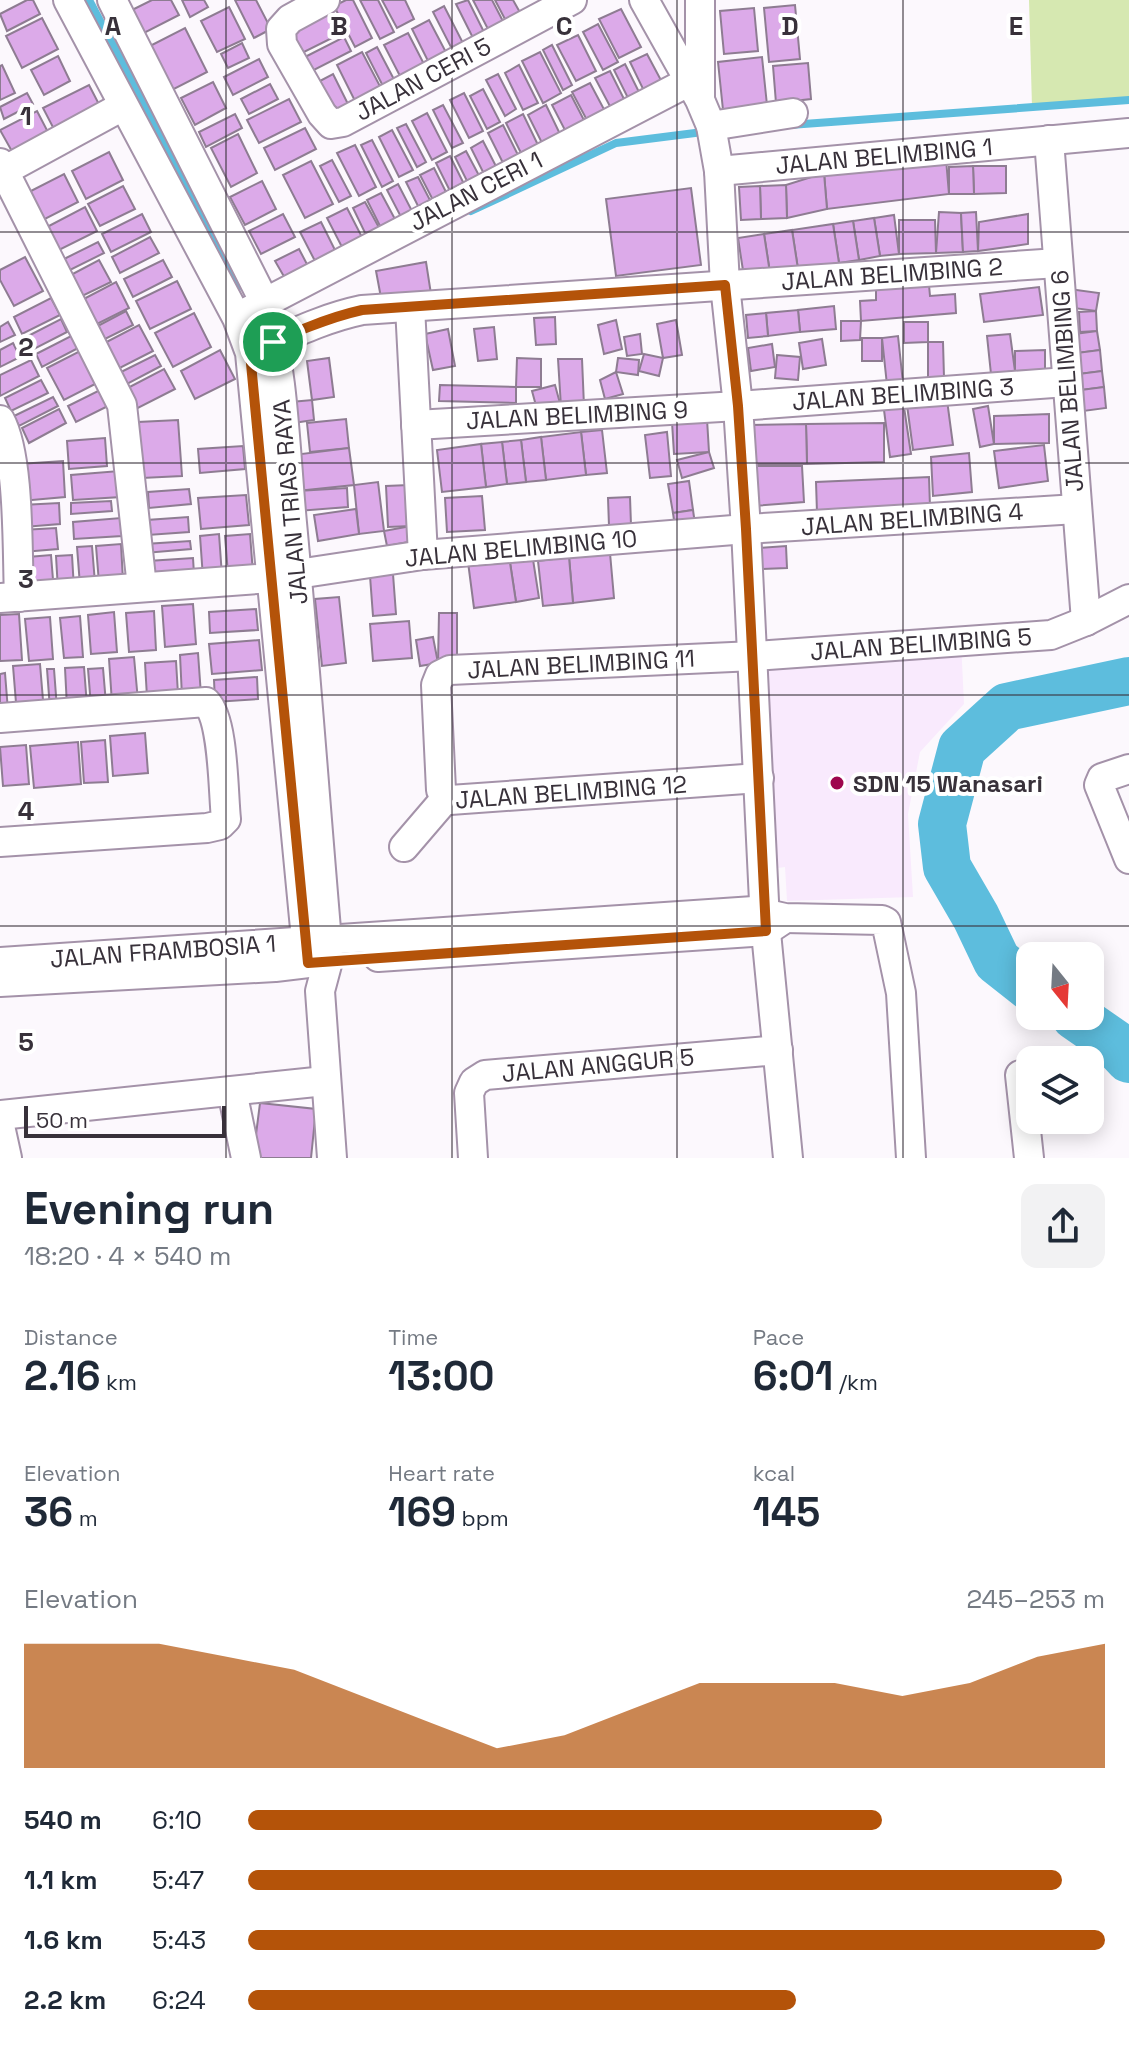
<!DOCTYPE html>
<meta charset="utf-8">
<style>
:root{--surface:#fff;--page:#f2f2f3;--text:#1f2937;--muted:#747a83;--accent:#b45309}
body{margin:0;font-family:"Space Grotesk",sans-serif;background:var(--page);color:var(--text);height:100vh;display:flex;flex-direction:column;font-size:30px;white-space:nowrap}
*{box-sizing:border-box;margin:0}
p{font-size:26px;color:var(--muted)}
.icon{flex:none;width:44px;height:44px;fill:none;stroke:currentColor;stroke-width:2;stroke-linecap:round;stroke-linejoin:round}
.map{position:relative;height:1158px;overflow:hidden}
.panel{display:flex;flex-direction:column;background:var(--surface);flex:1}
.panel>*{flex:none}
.needle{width:52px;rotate:162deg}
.buttons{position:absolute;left:1016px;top:942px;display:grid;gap:16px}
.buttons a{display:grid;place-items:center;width:88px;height:88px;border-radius:16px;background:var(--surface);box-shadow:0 4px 20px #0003;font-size:40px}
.scale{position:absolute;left:24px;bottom:20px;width:202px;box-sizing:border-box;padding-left:8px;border:4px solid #38313a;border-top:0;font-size:22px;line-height:28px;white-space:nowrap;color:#38313a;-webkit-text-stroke:6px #fff;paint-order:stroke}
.pin{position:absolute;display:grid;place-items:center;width:68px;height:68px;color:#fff;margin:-34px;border:4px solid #fff;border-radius:50%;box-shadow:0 2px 8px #0007}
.round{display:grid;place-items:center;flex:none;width:84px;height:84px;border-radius:16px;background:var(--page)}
.head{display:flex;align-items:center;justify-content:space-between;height:136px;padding:0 24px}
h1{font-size:44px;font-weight:600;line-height:60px}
.stats{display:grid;grid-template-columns:repeat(3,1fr);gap:12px;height:136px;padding:8px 24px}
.stats div{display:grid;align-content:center}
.stats b{font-size:40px;font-weight:600}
.stats small{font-size:22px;font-weight:400}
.stats p{font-size:22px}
.chart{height:224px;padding:16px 24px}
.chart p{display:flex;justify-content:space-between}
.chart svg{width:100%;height:144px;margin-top:8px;fill:var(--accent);opacity:.7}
ul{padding:0 24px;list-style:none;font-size:26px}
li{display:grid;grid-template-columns:128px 96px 1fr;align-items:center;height:60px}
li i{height:20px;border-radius:10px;background:var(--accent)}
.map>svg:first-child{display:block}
.built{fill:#f9eafd}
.green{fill:#d6e8b1}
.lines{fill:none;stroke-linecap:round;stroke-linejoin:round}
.stream{stroke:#5dbddd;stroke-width:8}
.river{stroke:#5dbddd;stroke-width:48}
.building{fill:#dcaae9;stroke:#8e7c92;stroke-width:2}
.street-casing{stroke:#a492a9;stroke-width:32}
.street{stroke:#fff;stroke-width:28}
.route-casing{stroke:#fff;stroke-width:16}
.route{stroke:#b45309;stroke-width:10}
.grid{fill:none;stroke:#38313a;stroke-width:2;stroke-opacity:0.55}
.poi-dot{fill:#9e064e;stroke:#fff;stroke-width:3}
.labels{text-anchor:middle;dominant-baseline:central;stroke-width:8;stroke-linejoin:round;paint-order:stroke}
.street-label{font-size:24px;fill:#38313a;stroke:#fff}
.poi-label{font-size:24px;font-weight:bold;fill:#38313a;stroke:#fff;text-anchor:start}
.grid-label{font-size:26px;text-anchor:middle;font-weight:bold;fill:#38313a;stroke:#fff;stroke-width:8;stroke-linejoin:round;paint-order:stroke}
</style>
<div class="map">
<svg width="1129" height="1158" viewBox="0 0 1129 1158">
<rect width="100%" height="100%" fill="#fcf8fd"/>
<!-- built -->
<polygon class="built" points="961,641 964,704 920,752 908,814 913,897 787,901 785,867 763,870 754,656"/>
<!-- green -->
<polygon class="green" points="1029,0 1129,0 1129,100 1032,107"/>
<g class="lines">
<!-- stream -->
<g class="stream">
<polyline points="89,0 227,261 237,288"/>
<polyline points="790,125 1129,100"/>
<polyline points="471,211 616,143 703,132"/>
</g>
<!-- river -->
<g class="river">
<polyline points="1030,987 997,961 976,917 947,867 942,824 962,748 1007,707 1129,681"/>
<polyline points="1075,1016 1114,1043 1129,1059"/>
</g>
</g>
<!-- building -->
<g class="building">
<polygon points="27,0 33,0 40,14 7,31 0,14"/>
<polygon points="152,0 171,0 179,15 142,34 130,11"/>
<polygon points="182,0 204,0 208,7 190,17"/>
<polygon points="235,0 256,0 271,29 254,38"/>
<polygon points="346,0 353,0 372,38 355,47 334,6"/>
<polygon points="360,0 378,0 394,32 380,39"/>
<polygon points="382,0 405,0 414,19 397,28"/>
<polygon points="468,0 485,34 474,40 456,4"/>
<polygon points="473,0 492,0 506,27 491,35"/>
<polygon points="495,0 513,0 522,16 507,23"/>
<polygon points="795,5 800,59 769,62 764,8"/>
<polygon points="444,6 465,47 454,53 433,12"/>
<polygon points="229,7 245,39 217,52 201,21"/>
<polygon points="754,8 758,51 724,54 720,11"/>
<polygon points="330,9 342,33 298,55 286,32"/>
<polygon points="621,9 641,47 619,58 599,19"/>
<polygon points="42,18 58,49 22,68 6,36"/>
<polygon points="429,20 449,58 431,67 412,29"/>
<polygon points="598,24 618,62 603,70 583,32"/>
<polygon points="185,28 207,72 170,91 148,47"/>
<polygon points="408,33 425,66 401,78 384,45"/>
<polygon points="578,35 596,71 576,81 557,45"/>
<polygon points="344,37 351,51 310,72 303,58"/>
<polygon points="242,43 249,58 228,68 221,54"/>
<polygon points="552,45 572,85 563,90 543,50"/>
<polygon points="377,47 398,87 386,92 366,53"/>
<polygon points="362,52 383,92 357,105 337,65"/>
<polygon points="540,52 561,93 543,103 522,61"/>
<polygon points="647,54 663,84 645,93 630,62"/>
<polygon points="58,56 70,81 44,95 31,70"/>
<polygon points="762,57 767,105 723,110 718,62"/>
<polygon points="259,59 268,77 233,95 224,77"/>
<polygon points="808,63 811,99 776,103 773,66"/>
<polygon points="625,64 641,96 630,102 614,70"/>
<polygon points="2,65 15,93 0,100 0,66"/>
<polygon points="519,65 538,103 523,110 505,73"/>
<polygon points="610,71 627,105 613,112 595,78"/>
<polygon points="333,74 350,108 335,116 318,82"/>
<polygon points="498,74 516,109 505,116 486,80"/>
<polygon points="213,82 226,108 195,125 181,98"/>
<polygon points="590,83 607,115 589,124 572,92"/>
<polygon points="270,84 278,99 249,114 241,99"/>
<polygon points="89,85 103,112 57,135 43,108"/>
<polygon points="483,89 500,122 487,129 470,96"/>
<polygon points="27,93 33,104 4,119 0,107"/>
<polygon points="464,93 483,131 469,138 450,100"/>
<polygon points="571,95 587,126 568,136 552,105"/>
<polygon points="289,99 301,122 259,143 247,120"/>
<polygon points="443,105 463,143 452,148 433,110"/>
<polygon points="546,105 560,134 542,143 528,115"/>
<polygon points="37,111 50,136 14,155 0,130"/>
<polygon points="427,113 447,152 432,160 412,121"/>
<polygon points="235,114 242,128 206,147 199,132"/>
<polygon points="523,114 539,147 522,155 506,123"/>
<polygon points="406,124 426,162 417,167 397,128"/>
<polygon points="503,125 522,163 507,171 488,133"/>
<polygon points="305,128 316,149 275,170 264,148"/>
<polygon points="392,130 413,170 399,177 379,137"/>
<polygon points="238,134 257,173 231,187 211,148"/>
<polygon points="372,140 393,181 382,187 361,145"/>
<polygon points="483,141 500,174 487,180 471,148"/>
<polygon points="355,145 376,187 359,196 337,153"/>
<polygon points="466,151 483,183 471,189 455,157"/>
<polygon points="109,152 123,180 86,199 72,171"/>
<polygon points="450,156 467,190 453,197 436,163"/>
<polygon points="946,159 949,194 827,209 824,173"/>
<polygon points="332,160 351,196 339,202 320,166"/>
<polygon points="311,161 333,204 305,218 283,175"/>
<polygon points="973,166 1006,166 1006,193 974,194"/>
<polygon points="973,166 974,194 949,194 949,167"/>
<polygon points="434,168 449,198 435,204 420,175"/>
<polygon points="824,173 827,209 787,218 786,185"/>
<polygon points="64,174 78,202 39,222 25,194"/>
<polygon points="418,177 432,204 420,210 406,182"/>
<polygon points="262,181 276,209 245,225 230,197"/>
<polygon points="398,184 412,211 401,217 387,190"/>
<polygon points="786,185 787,218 761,219 760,186"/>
<polygon points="123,186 135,209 100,226 88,204"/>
<polygon points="760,186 761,219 741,220 739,187"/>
<polygon points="691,188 701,265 616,276 606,199"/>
<polygon points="381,193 396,221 381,228 367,200"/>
<polygon points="365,202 382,233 368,239 353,208"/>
<polygon points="85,207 97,231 59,250 47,227"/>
<polygon points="347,208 364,241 344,251 327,218"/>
<polygon points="939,212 961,213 963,252 936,253"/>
<polygon points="976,212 978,251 963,252 961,213"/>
<polygon points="142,214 151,232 111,252 102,234"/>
<polygon points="283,214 295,237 261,254 249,231"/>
<polygon points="1028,214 1028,244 978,251 979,222"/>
<polygon points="894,215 899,254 880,256 874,218"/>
<polygon points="874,218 880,256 859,260 853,221"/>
<polygon points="899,220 935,220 936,253 899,254"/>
<polygon points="853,221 859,260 839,263 833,224"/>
<polygon points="321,222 336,252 316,263 300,232"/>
<polygon points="833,224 839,263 798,269 792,230"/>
<polygon points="792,230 798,269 770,273 764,234"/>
<polygon points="764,234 770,273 744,277 738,238"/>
<polygon points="150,237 159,253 120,273 112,257"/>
<polygon points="98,242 104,253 70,270 64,259"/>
<polygon points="299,249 309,268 286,280 275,261"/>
<polygon points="25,257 43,291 14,306 0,280 0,270"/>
<polygon points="99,260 111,282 78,298 67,277"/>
<polygon points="163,260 172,277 133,297 124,279"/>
<polygon points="426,262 431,294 382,303 376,271"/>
<polygon points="177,281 191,309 150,329 136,301"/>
<polygon points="116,282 129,308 91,327 78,302"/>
<polygon points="929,285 930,296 955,294 956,313 861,321 860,301 876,300 876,287"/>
<polygon points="1039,287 1043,315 984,322 980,294"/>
<polygon points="1069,289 1099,293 1096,311 1066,307"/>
<polygon points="51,298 60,315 22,334 14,317"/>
<polygon points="834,306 836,329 800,332 798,310"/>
<polygon points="798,310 800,332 768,336 766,313"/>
<polygon points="126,311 133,325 99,342 92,329"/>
<polygon points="1096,311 1097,331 1080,332 1079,312"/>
<polygon points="194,313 211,347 173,367 155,333"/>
<polygon points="766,313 768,336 748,338 746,315"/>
<polygon points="555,317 556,344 536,345 534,318"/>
<polygon points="61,319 67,332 34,349 28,336"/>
<polygon points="616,320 622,349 604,354 598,325"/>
<polygon points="676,320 682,355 663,358 657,324"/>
<polygon points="841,321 861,321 860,340 841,341"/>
<polygon points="8,322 15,335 0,342 0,327"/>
<polygon points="904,322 928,322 928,342 904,343"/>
<polygon points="139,325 153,351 108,374 95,348"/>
<polygon points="494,327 497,359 478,361 474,329"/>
<polygon points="448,329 455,366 433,370 425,334"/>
<polygon points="1097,331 1100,350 1069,354 1067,335"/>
<polygon points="75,334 82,346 42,367 36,354"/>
<polygon points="640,334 642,354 627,356 624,337"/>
<polygon points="1010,334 1015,371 991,374 987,336"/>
<polygon points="898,336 903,383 887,385 882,338"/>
<rect x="862" y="338" width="20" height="23"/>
<polygon points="822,339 826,365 803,369 799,343"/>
<polygon points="928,342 943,342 944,377 928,377"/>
<polygon points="13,343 20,357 0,367 0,350"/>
<polygon points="772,344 775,367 751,371 748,348"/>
<polygon points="82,350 99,382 64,400 47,368"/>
<polygon points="220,350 235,379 195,399 181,371"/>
<polygon points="1045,350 1045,370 1015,371 1015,351"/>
<polygon points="1100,350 1102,371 1071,375 1069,354"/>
<polygon points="644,354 663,358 659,376 639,371"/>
<polygon points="155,355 161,366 127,384 121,372"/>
<polygon points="777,355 800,357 798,380 775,378"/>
<polygon points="329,358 334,397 312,400 307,361"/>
<polygon points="517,358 541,359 541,387 516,387"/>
<polygon points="618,358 639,360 638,375 616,372"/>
<polygon points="558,359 582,359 584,406 561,407"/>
<polygon points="31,360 39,376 0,396 0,375"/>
<polygon points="164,369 175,389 130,412 120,392"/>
<polygon points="1102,371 1104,387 1073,391 1071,375"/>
<polygon points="616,372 623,394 605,399 600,380"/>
<polygon points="41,380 48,393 11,411 5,398"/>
<polygon points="440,385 516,387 516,403 439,401"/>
<polygon points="555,385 561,407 538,413 532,391"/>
<polygon points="1104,387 1106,408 1076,412 1073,391"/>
<polygon points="104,388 112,404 76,422 68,406"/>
<polygon points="53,397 58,406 19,426 14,416"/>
<polygon points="312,400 314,420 293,423 291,402"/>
<polygon points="947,400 953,445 913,450 907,405"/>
<polygon points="988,406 994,444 980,447 973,409"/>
<polygon points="904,407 911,454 890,457 884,410"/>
<polygon points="59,409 66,423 29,443 22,428"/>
<polygon points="1049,414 1049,443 994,444 994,416"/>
<polygon points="346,419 349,448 310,452 307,423"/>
<polygon points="707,419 709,452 674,454 672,422"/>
<polygon points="178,420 182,476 142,478 138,422"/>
<polygon points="884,423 884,462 807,464 806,424"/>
<polygon points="806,424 807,464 749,464 749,425"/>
<polygon points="602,430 607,473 586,475 581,432"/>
<polygon points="581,432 586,475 546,480 541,437"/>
<polygon points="667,432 671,476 650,478 645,435"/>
<polygon points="541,437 546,480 526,482 521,440"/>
<polygon points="105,438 107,466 69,469 67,441"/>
<polygon points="521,440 526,482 507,484 502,442"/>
<polygon points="502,442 507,484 486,487 481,444"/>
<polygon points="481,444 486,487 442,492 437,450"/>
<polygon points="1044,445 1048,481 999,488 994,451"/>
<polygon points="243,446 245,469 200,473 198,449"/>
<polygon points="349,448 354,485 297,491 293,455"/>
<polygon points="709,452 714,468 682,478 677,460"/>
<polygon points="969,453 972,492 933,496 931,457"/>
<polygon points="63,461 65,497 21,501 19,464"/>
<polygon points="750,466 802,466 804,502 753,506"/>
<polygon points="119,471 121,497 73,500 71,475"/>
<polygon points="929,477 930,507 817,513 816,482"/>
<polygon points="689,481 693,510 673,513 668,484"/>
<polygon points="378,482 384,531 359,534 354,485"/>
<polygon points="409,485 411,526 388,527 386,486"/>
<polygon points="347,488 348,507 298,511 297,491"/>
<polygon points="189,489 191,504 149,508 148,492"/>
<polygon points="246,495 249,525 201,529 198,498"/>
<polygon points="482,496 485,530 447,532 445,498"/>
<polygon points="630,497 631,525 609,526 608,498"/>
<polygon points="111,501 112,511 71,514 71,503"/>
<polygon points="59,503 60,524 24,527 22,505"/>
<polygon points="356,509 359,534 318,541 314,515"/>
<polygon points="693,510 696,531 676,534 673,513"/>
<polygon points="188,517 189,532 148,535 147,520"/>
<polygon points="121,518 122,536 74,539 73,522"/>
<polygon points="411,526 414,541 387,546 384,531"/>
<polygon points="56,528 58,549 23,552 22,530"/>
<polygon points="219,534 222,576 203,578 200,536"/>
<polygon points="250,534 253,573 228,574 225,536"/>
<polygon points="190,541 191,549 145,553 145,544"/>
<polygon points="121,544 123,581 99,583 96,546"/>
<polygon points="92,546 95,583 80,585 77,547"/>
<polygon points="786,546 787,568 759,569 758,548"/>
<polygon points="532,553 539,598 516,602 509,556"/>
<polygon points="610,553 614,598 573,603 569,557"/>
<polygon points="51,555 54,592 31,593 28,557"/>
<polygon points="72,555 74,589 58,590 56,556"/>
<polygon points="509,556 516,602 474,608 468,562"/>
<polygon points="569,557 573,603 543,606 538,561"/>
<polygon points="193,558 194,574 149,577 148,561"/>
<polygon points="393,574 396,614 373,616 370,576"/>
<polygon points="339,597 346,663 322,666 315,599"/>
<polygon points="193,604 196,644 165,647 162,606"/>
<polygon points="256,609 258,630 210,633 209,612"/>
<polygon points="154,611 156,650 129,652 126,613"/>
<polygon points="114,612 117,652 91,654 88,615"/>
<polygon points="439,613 457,613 457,663 438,663"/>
<polygon points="19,614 22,660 0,661 0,615"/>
<polygon points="80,616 83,657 64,658 60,618"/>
<polygon points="50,617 53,659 29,661 25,619"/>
<polygon points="409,621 412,658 373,661 370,624"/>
<polygon points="433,637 438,663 420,666 416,640"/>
<polygon points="259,640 262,670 212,674 209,644"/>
<polygon points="198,653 201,695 182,697 180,655"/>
<polygon points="134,657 138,701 112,703 109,659"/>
<polygon points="176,661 178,694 147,697 145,663"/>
<polygon points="40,664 44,712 17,715 13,666"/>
<polygon points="84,667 87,706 67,707 65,668"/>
<polygon points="103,668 106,704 91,706 88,669"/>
<polygon points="47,669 54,669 57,709 50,709"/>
<polygon points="5,673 8,711 0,711 0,674"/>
<polygon points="257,677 258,699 215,702 214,680"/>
<polygon points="145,733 148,773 113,776 110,736"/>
<polygon points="105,740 108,782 84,783 81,742"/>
<polygon points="78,742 81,784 34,788 30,746"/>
<polygon points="26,745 29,784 3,786 0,747"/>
<polygon points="260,1103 316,1109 311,1158 253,1158"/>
</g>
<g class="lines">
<defs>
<g id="street">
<polyline points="68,0 237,318 250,353 308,960"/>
<path d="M112,0L264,301C284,372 285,450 292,523C305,662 315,801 327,941L328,961L320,991L332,1158"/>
<polyline points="325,0 290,19 281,29 282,44 322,114 331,124 343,122 572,0"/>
<polyline points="644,0 700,100 711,126 719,171 725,285 738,406 746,529 765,922 788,1158"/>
<polyline points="700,99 700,0"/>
<polyline points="711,126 793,113"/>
<polyline points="1049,140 1086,621"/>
<polyline points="0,163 122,405 142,587"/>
<polyline points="719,171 1129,133"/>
<polyline points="0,173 123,106"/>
<polyline points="410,307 423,555"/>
<polyline points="249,311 688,82"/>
<path d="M258,349C292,334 324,318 362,310L1058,263"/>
<path d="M0,420C20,457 17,551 19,597"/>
<polyline points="416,425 738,406 1067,382"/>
<polyline points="0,598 271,578 423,555 746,529 1077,509"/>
<path d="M0,718L206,702C224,720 223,792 226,819L220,825L207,828L0,842"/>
<polyline points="1129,769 1102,778 1099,785 1129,859"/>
<polyline points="446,798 441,790 436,685 440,675 450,670 754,656 1051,635 1086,621 1129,599"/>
<polyline points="446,798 450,800 759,778"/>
<polyline points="404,847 446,798"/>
<polyline points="378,957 766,931 781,921"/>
<polyline points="0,962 754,911 785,918 882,920 886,922 901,993 911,1158"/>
<polyline points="0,982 275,967 325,961"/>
<polyline points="1020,1075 1029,1158"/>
<polyline points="232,1091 246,1158"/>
<polyline points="0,1115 325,1081"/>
<polyline points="0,1126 7,1158"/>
<polyline points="473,1158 469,1093 474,1082 485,1075 778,1050"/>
</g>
</defs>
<!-- street casing -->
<use href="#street" class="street-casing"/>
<!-- street -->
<use href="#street" class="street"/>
</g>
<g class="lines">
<defs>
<path id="route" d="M725,285L738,406L746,529L766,931L308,963L250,353C287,336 322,319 362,310Z"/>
</defs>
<!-- route casing -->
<use href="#route" class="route-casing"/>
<!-- route -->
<use href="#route" class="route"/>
</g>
<!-- grid -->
<path class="grid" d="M226,0V1158M452,0V1158M677,0V1158M903,0V1158M0,232H1129M0,463H1129M0,695H1129M0,926H1129"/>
<!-- markers -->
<circle class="poi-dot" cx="837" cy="783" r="8"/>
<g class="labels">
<!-- street labels -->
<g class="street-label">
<text transform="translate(423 79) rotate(-28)">JALAN CERI 5</text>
<text transform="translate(884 156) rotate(-5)">JALAN BELIMBING 1</text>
<text transform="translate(476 191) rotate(-27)">JALAN CERI 1</text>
<text transform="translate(892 274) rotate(-4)">JALAN BELIMBING 2</text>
<text transform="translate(1067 381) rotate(-94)">JALAN BELIMBING 6</text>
<text transform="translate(903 394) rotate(-4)">JALAN BELIMBING 3</text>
<text transform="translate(577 415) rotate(-3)">JALAN BELIMBING 9</text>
<text transform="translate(290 502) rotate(-95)">JALAN TRIAS RAYA</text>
<text transform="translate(912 519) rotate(-4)">JALAN BELIMBING 4</text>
<text transform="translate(521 548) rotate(-5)">JALAN BELIMBING 10</text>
<text transform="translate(921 644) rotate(-4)">JALAN BELIMBING 5</text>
<text transform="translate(581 664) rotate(-3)">JALAN BELIMBING 11</text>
<text transform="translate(571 792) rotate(-4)">JALAN BELIMBING 12</text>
<text transform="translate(163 951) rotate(-4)">JALAN FRAMBOSIA 1</text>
<text transform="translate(598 1065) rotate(-5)">JALAN ANGGUR 5</text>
</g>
<!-- poi labels -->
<g class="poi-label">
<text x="853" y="783">SDN 15 Wanasari</text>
</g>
</g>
<g class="grid-label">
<text x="113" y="35">A</text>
<text x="339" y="35">B</text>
<text x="564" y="35">C</text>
<text x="790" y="35">D</text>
<text x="1016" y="35">E</text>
<text x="26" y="125">1</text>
<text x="26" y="356">2</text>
<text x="26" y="588">3</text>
<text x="26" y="820">4</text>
<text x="26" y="1051">5</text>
</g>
</svg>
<div class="buttons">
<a><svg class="needle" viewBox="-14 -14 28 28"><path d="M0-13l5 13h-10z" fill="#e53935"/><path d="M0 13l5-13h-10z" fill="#747a83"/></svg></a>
<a><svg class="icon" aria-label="layers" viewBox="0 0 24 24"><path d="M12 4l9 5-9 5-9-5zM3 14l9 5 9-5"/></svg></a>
</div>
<div class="scale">50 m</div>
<div class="pin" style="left:273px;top:342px;background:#1e9e55"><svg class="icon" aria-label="arrive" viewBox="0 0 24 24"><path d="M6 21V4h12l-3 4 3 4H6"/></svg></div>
</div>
<section class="panel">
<div class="head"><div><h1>Evening run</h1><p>18:20 · 4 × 540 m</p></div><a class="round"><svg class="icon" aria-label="share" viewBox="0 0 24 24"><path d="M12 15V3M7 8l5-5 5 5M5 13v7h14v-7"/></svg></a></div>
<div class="stats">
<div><p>Distance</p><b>2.16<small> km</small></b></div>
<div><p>Time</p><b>13:00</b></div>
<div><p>Pace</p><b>6:01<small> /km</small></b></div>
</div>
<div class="stats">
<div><p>Elevation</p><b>36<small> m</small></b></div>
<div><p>Heart rate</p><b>169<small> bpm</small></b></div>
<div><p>kcal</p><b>145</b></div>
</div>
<div class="chart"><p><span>Elevation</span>245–253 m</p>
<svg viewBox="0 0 160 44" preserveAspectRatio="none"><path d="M0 44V6L10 6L20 6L30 10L40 14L50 22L60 30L70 38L80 34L90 26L100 18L110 18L120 18L130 22L140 18L150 10L160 6V44z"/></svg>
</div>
<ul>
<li><b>540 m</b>6:10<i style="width:74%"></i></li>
<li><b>1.1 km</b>5:47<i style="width:95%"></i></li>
<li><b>1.6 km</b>5:43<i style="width:100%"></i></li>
<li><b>2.2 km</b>6:24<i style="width:64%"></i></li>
</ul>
</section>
